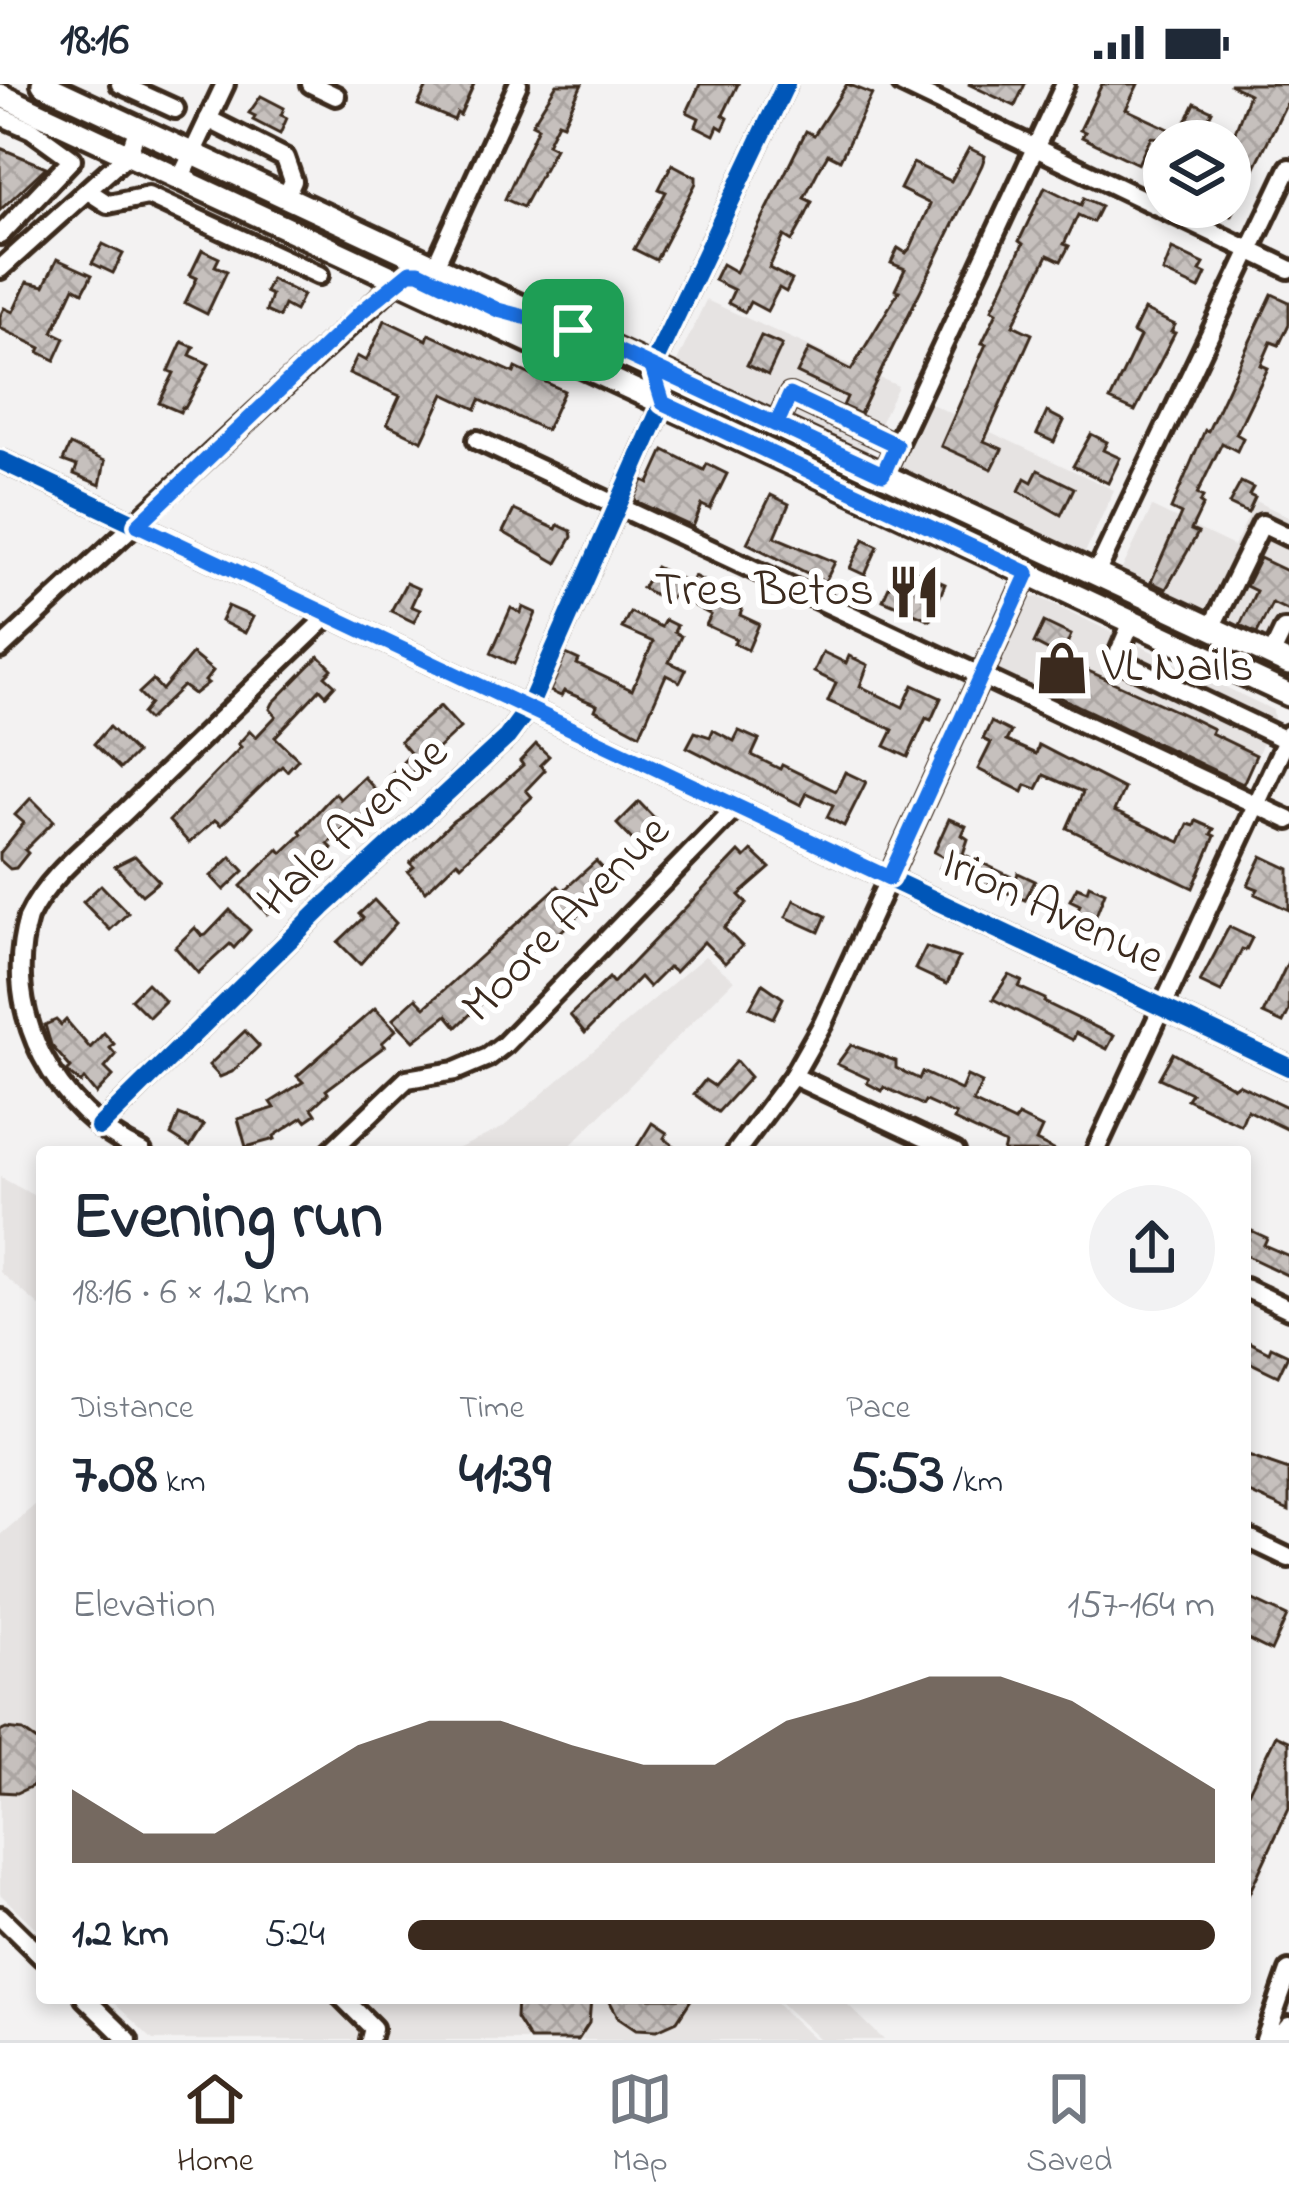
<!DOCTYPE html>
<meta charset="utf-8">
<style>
:root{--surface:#fff;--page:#f2f2f3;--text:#1f2937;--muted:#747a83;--line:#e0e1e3;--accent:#3b2a1e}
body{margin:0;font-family:"Indie Flower",sans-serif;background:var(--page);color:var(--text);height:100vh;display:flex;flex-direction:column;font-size:45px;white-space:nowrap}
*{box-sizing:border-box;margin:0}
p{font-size:39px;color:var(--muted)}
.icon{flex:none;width:66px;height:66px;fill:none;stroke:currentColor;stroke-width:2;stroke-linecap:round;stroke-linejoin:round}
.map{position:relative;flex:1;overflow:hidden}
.details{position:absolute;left:36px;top:1062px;width:1215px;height:858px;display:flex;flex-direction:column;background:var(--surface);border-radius:12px;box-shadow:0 6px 18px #0003}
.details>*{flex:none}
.controls{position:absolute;left:1143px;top:36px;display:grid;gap:24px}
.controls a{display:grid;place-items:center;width:108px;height:108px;border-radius:50%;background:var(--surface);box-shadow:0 6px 18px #0003;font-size:60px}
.pin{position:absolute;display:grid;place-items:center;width:102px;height:102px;color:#fff;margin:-51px;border-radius:24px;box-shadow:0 6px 18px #0006}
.round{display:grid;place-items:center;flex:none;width:126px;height:126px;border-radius:63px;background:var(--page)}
.head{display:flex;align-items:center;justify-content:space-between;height:204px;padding:0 36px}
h1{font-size:66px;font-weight:700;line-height:90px}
.metrics{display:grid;grid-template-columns:repeat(3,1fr);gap:18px;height:204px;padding:12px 36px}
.metrics div{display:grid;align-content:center}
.metrics b{font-size:60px;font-weight:700}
.metrics small{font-size:33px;font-weight:400}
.metrics p{font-size:33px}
.chart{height:336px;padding:24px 36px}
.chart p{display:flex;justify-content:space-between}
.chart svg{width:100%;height:216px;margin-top:12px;fill:var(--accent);opacity:.7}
ul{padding:0 36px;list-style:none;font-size:39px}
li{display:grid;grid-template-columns:192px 144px 1fr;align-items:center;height:90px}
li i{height:30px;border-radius:15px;background:var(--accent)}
.status{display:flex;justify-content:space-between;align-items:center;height:84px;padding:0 60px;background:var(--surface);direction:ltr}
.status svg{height:33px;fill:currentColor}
.tab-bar{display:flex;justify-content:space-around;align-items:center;height:168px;border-top:3px solid var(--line);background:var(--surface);font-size:33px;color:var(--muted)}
.tab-bar a{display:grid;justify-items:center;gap:6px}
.tab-bar .current{color:var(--accent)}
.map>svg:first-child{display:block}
.built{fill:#e6e3e2}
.building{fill:url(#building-cross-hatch);stroke:#3b2a1e;stroke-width:3}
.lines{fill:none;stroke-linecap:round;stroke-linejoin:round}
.minor-casing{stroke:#3b2a1e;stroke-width:26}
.major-casing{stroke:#3b2a1e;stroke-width:30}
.minor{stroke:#fff;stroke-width:16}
.major{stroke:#fff;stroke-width:21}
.cycleway-casing{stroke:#fff;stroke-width:26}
.cycleway{stroke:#0057b8;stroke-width:18}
.route-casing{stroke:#fff;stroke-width:24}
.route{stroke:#1a73e8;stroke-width:15}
.labels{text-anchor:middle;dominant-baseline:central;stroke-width:12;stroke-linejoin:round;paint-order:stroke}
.poi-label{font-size:48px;fill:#3b2a1e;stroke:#fff;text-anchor:end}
.street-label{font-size:48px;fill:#3b2a1e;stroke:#fff}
</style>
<div class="status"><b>18:16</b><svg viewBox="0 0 49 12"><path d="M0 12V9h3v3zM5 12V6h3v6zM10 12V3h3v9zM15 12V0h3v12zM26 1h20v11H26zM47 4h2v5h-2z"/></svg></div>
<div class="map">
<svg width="1289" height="1956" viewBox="0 0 1289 1956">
<defs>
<pattern id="building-cross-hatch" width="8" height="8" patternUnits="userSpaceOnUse" patternTransform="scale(3)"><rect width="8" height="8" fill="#c6c0bd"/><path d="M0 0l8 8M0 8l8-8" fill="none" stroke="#aba5a2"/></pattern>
</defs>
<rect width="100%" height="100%" fill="#f3f2f2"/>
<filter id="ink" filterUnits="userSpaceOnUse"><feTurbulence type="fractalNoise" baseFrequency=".00833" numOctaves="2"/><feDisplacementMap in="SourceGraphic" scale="24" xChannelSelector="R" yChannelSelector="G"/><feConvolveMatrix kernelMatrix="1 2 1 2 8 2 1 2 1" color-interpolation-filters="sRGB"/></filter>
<g filter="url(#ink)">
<!-- built -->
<g class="built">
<polygon points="706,216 898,302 866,369 676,280"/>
<polygon points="927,318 1114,406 1083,473 895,385"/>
<polygon points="1256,417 1289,433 1289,570 1120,489 1152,423 1234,462"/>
<polygon points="1039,513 1273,626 1274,637 1240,705 997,594 992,585 1026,515"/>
<polygon points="705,872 734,896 564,1068 451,1068 502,1044"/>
<polygon points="0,1093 42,1116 42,1224 0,1188"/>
<polygon points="42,1415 42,1850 0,1810 0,1451"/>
<polygon points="109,1914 771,1914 815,1956 153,1956"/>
<polygon points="776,1914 841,1914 884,1956 820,1956"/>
</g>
<!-- building -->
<g class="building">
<polygon points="428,0 474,0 460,31 457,29 454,36 418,21"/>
<polygon points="557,0 582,0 563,40 558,38 547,60 555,64 523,123 505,115 538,43 532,40"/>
<polygon points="700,0 738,0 723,31 728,34 723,45 718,42 714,51 696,42 699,34 687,28"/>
<polygon points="847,0 872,10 840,76 828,70 818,87 804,114 812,118 803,137 792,157 784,152 769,184 792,196 786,208 779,204 767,227 750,218 745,228 728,219 734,206 714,196 722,180 736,188 806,47 814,51"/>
<polygon points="968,0 1025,0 1015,22"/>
<polygon points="1102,0 1138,0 1126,25 1180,50 1195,19 1212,27 1197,57 1151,53 1138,80 1082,53 1085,48 1080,46"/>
<polygon points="1229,0 1289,0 1289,14 1230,133 1230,61 1249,10"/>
<polygon points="261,12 284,24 281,31 287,34 280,50 253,36 255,32 249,29"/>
<polygon points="0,64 46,83 0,126"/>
<polygon points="969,64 985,72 982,81 860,330 843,322 847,313 797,289 809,265 851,286 899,207 895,206 905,185 891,179 898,164 906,169 911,163 930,120 900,105 913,79 951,97"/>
<polygon points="672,80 696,93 696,99 656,176 634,165 666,108 659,105"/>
<polygon points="1045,103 1081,121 1084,114 1101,122 1093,138 1078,131 1064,160 1069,162 1061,177 1048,171 1013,241 1032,250 984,357 1002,365 992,385 941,362 986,260 982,259 997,228 992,225 1023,160 1019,157"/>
<polygon points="103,160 123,170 113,189 92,179"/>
<polygon points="1172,165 1204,180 1200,187 1206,190 1199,205 1163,188"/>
<polygon points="202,166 219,174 215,182 227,187 207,230 185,219 197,194 190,191"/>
<polygon points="57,175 92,191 83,208 74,203 53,248 65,254 55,276 39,268 41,264 0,244 0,232 4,224 13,228 27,198 44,202"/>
<polygon points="271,195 303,211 295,227 284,221 279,233 266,227 271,211 265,208"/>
<polygon points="1272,210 1289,218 1289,240 1279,261 1271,258 1261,281 1268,284 1236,350 1243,354 1237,367 1222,359 1197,410 1203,413 1200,419 1203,421 1191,446 1198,449 1166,505 1151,498 1181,430 1171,425 1205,346 1208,347"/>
<polygon points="1144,226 1175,241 1171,248 1175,249 1135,327 1110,316 1140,253 1133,249"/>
<polygon points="385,236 427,256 429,250 514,289 516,284 564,307 546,346 480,316 476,325 444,310 422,357 387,340 400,312 349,289 357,272 366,277"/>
<polygon points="761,252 782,261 768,291 747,281"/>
<polygon points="182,258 194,263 190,271 209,280 185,324 182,323 180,328 159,319 174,289 169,287"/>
<polygon points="1047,328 1064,337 1054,358 1037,350"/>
<polygon points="1091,350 1107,358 1103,366 1120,374 1108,399 1073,382"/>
<polygon points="70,361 105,377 100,401 74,390 77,382 63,377"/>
<polygon points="664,366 704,386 707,380 727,390 710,425 702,421 693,443 634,416 643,396 649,399"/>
<polygon points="1038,386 1074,404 1061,431 1019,407 1025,394 1032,398"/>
<polygon points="1241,398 1253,404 1249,411 1255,414 1248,429 1229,420"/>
<polygon points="771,411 789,420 775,453 835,478 825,498 747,459"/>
<polygon points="514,426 556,445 558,441 571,447 572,453 557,479 503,448"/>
<polygon points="864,455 878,462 865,491 850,484"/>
<polygon points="1260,474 1289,488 1289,527 1272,519 1257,549 1240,541 1256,507 1246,502"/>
<polygon points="899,480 945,500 930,536 883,516"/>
<polygon points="656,483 690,499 694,492 711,501 707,509 742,526 740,531 759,540 748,566 734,559 736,555 706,541 711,531 673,510 669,518 642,504"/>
<polygon points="406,499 419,505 411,522 420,526 414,538 391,527"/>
<polygon points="228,522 253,533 245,549 221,537"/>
<polygon points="523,523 536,529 514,580 491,569 511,524 521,529"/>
<polygon points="630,528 661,543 665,536 677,542 674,548 681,552 669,578 686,586 680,598 666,591 640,650 595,626 597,621 564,607 561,612 550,607 566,570 579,576 577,580 632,606 653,558 622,544"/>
<polygon points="1044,538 1071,551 1061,573 1034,559"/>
<polygon points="823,568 846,579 849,572 868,581 860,602 903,623 913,601 941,614 931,636 926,634 908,673 885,662 893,646 828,617 836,599 814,588"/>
<polygon points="192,570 213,587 205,597 208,599 194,610 183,602 148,636 142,630 150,620 139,609 153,596 162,606"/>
<polygon points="319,572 332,585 325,592 335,601 326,611 320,605 275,653 298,675 287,687 282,682 221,741 215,736 189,759 169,737 241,663 238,660 250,647 256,653 276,632 270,625 273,619"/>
<polygon points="1060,574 1187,632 1213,645 1211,649 1256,671 1243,700 1045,606"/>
<polygon points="440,622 460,644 395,704 386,695 411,670 400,657"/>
<polygon points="991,638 1011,648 1006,657 1036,670 1039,661 1124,705 1114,727 1180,758 1188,740 1194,742 1196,737 1214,745 1211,750 1215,752 1193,804 1067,744 1083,708 1044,691 1037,705 1026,701 1023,708 978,685 991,659 983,655"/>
<polygon points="109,643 136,669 120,685 94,660"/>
<polygon points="713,646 734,657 739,647 759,656 752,671 780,685 782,681 836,707 845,688 866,698 844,742 827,733 833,721 807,709 801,721 687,663 695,648 710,653"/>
<polygon points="536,660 549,672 540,681 545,686 526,706 532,713 461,781 457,777 426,807 408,788 414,783 410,779 453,737 485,715 523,681 520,677"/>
<polygon points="364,693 382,713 349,747 345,743 328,760 332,764 326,772 280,813 283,816 267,830 241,802 279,765 282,769 302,750 300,747 335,709 340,715"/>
<polygon points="31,714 54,737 25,766 28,769 16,784 10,785 0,776 0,769 24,739 15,731"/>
<polygon points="639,718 666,746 641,765 617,740"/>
<polygon points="949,735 966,742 962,751 968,755 963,770 1016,795 1018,789 1035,797 1025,816 989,801 987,806 940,784 945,774 934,768"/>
<polygon points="752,767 770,784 739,811 747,819 724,844 742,862 725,879 704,858 675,888 669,883 649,903 640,893 585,949 570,931 609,894 613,899 739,768 745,774"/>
<polygon points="135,772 159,797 142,811 115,782"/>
<polygon points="1262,772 1289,785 1289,826 1255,810 1258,805 1248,801"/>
<polygon points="231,773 244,787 224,806 211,792"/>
<polygon points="596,777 610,792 575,827 578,831 544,864 540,860 488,906 491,910 457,943 447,931 414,957 393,935 416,914 425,923 558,802 563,807"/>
<polygon points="101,801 128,829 110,846 83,818"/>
<polygon points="1089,801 1105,808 1090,847 1072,838 1080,821 1070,816 1077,803 1087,807"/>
<polygon points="374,816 396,839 360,880 338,858 363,834 359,830"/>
<polygon points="794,816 826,832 819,848 786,833"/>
<polygon points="230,826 250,846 234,864 230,860 198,889 175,863 195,844 202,852 206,851"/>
<polygon points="1229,843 1252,854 1246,866 1242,865 1221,908 1200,898"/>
<polygon points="926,863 959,874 947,900 915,885"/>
<polygon points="1289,876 1289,927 1283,939 1263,930"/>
<polygon points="1009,891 1022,897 1019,903 1045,915 1044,918 1114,952 1107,965 1076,949 1073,956 993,915"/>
<polygon points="147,899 165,917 149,933 131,915"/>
<polygon points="763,900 783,914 773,934 750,923"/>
<polygon points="375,924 396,946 382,959 385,962 326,1006 328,1009 312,1024 316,1030 306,1037 303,1033 274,1052 275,1055 246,1063 238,1035 275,1024 271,1018 303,998 297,992"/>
<polygon points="56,936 61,941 66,936 90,964 104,949 114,960 110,964 116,971 105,984 113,992 96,1010 84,995 81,999 67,988 71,984 51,961 45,941"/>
<polygon points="245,947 259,962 232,988 220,993 209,981"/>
<polygon points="851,961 896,977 896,984 919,995 922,988 961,1006 967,992 982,999 973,1018 1015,1038 1018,1032 1042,1044 1036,1057 1058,1068 1003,1068 1005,1060 954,1036 956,1031 925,1017 923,1021 884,1003 882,1007 867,999 869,995 837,980"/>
<polygon points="1173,969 1234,1003 1238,1000 1289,1024 1289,1046 1247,1026 1241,1041 1187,1015 1191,1009 1159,994"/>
<polygon points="736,977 750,993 718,1028 694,1010 705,996 714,1002"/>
<polygon points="179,1031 204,1041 190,1063 171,1051"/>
<polygon points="652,1039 667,1049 664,1054 681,1068 634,1068"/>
<polygon points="1250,1146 1267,1154 1264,1161 1289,1172 1289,1192 1245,1171"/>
<polygon points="1245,1256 1269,1268 1271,1263 1288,1271 1278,1292 1245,1276"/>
<polygon points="1245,1371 1289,1386 1289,1427 1245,1407"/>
<polygon points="1245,1512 1287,1532 1271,1567 1245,1554"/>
<polygon points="6,1645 23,1647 37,1657 42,1669 42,1689 32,1702 17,1709 0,1708 0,1648"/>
<polygon points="1276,1651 1289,1657 1289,1724 1245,1818 1245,1715"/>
<polygon points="517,1914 591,1914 589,1939 578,1956 530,1956 516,1934"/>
<polygon points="608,1914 692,1914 677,1937 657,1946 636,1945 618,1933"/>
</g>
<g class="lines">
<defs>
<g id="minor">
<polyline points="120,0 175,25"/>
<polyline points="311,0 336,12"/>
<polyline points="902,0 1289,185"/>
<polyline points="0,32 32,46 72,75 0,151"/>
<polyline points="208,35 285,74 293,97 286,112"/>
<polyline points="181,93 225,0"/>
<polyline points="88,107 108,120 148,112 319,191"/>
<polyline points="435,182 518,0"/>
<polyline points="0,185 129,69 138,43"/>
<polyline points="776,341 790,311 896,361"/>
<polyline points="477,356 1289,736"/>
<polyline points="0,376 1289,983"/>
<polyline points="883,390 1065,0"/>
<polyline points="1096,490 1289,84"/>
<polyline points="1132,538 1116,575 1286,656"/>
<polyline points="1211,544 1262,440 1289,453"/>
<polyline points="0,565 400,195"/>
<polyline points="1271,572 1284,545 1289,545"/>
<polyline points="793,992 955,1068"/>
<polyline points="99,1043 322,824 507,653 528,625 663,319 652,283 786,0"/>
<path d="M142,1068C56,1028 0,930 28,834C48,791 92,760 126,727C193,662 261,596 329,531"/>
<polyline points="330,1068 407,995 455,987 488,973 505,960 736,723"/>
<polyline points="736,1068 793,992 823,939 1028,489"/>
<polyline points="1095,1068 1289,650"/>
<polyline points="1245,1204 1289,1225"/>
<polyline points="1245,1453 1289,1474"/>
<polyline points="0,1832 42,1873"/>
<polyline points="85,1914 128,1956"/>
<polyline points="343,1914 373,1944 370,1956"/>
<polyline points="1265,1956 1289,1887"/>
<polyline points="1277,1956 1289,1942"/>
</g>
<g id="major">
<polyline points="43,0 1289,580"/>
<polyline points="0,11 1289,611"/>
</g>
</defs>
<!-- minor casing -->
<use href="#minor" class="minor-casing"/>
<!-- major casing -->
<use href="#major" class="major-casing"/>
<!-- minor -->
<use href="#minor" class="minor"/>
<!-- major -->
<use href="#major" class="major"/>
<defs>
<g id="cycleway">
<polyline points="0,376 1289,983"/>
<polyline points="99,1043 322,824 507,653 528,625 663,319 652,283 786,0"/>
</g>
</defs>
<!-- cycleway casing -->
<use href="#cycleway" class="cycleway-casing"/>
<!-- cycleway -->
<use href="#cycleway" class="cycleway"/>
</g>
</g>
<g class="lines" filter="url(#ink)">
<defs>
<path id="route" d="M573,246L498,226L419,188H410L361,228L138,441L889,794L1028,489L663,319L652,283L776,341L790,311L896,361L883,390C779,342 676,294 573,246"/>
</defs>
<!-- route casing -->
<use href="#route" class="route-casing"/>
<!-- route -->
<use href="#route" class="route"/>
</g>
<!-- icons -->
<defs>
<symbol id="restaurant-bare" viewBox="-9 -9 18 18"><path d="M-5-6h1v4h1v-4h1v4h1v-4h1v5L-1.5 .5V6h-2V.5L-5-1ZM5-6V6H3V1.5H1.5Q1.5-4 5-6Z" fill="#3b2a1e" stroke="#fff" stroke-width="2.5" paint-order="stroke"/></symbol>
<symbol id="shop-bare" viewBox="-9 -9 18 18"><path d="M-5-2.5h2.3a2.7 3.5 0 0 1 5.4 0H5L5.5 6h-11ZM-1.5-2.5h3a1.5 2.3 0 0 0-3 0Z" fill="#3b2a1e" stroke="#fff" stroke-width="2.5" paint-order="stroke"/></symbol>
</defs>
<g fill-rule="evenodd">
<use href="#restaurant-bare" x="876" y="470" width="76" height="76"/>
<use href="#shop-bare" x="1024" y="546" width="76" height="76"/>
</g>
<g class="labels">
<!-- poi labels -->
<g class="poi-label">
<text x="874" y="508">Tres Betos</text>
<text x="1102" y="584" text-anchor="start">VL Nails</text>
</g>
<!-- street labels -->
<g class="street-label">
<text transform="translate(354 744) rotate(-43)">Hale Avenue</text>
<text transform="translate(1052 828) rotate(25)">Irion Avenue</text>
<text transform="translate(567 836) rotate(-45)">Moore Avenue</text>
</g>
</g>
</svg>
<div class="controls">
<a><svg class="icon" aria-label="layers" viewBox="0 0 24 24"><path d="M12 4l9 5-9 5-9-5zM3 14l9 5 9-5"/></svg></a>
</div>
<div class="pin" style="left:573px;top:246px;background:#1e9e55"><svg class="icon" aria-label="arrive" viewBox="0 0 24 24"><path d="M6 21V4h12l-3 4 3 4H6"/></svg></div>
<section class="details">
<div class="head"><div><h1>Evening run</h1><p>18:16 · 6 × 1.2 km</p></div><a class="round"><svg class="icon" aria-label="share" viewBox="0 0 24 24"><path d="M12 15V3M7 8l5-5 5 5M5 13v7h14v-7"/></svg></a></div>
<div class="metrics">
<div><p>Distance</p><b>7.08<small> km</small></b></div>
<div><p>Time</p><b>41:39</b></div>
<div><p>Pace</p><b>5:53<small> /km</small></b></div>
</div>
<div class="chart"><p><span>Elevation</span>157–164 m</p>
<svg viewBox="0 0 160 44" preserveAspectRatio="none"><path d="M0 44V29L10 38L20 38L30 29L40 20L50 15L60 15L70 20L80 24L90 24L100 15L110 11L120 6L130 6L140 11L150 20L160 29V44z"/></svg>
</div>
<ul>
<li><b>1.2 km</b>5:24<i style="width:100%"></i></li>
</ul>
</section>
</div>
<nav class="tab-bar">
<a class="current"><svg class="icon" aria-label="home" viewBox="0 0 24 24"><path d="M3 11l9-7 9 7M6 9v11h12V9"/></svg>Home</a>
<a><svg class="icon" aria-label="map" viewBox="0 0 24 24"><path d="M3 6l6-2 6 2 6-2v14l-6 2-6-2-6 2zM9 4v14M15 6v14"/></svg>Map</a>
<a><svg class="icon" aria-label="saved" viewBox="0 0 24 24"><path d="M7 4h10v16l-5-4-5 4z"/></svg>Saved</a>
</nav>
